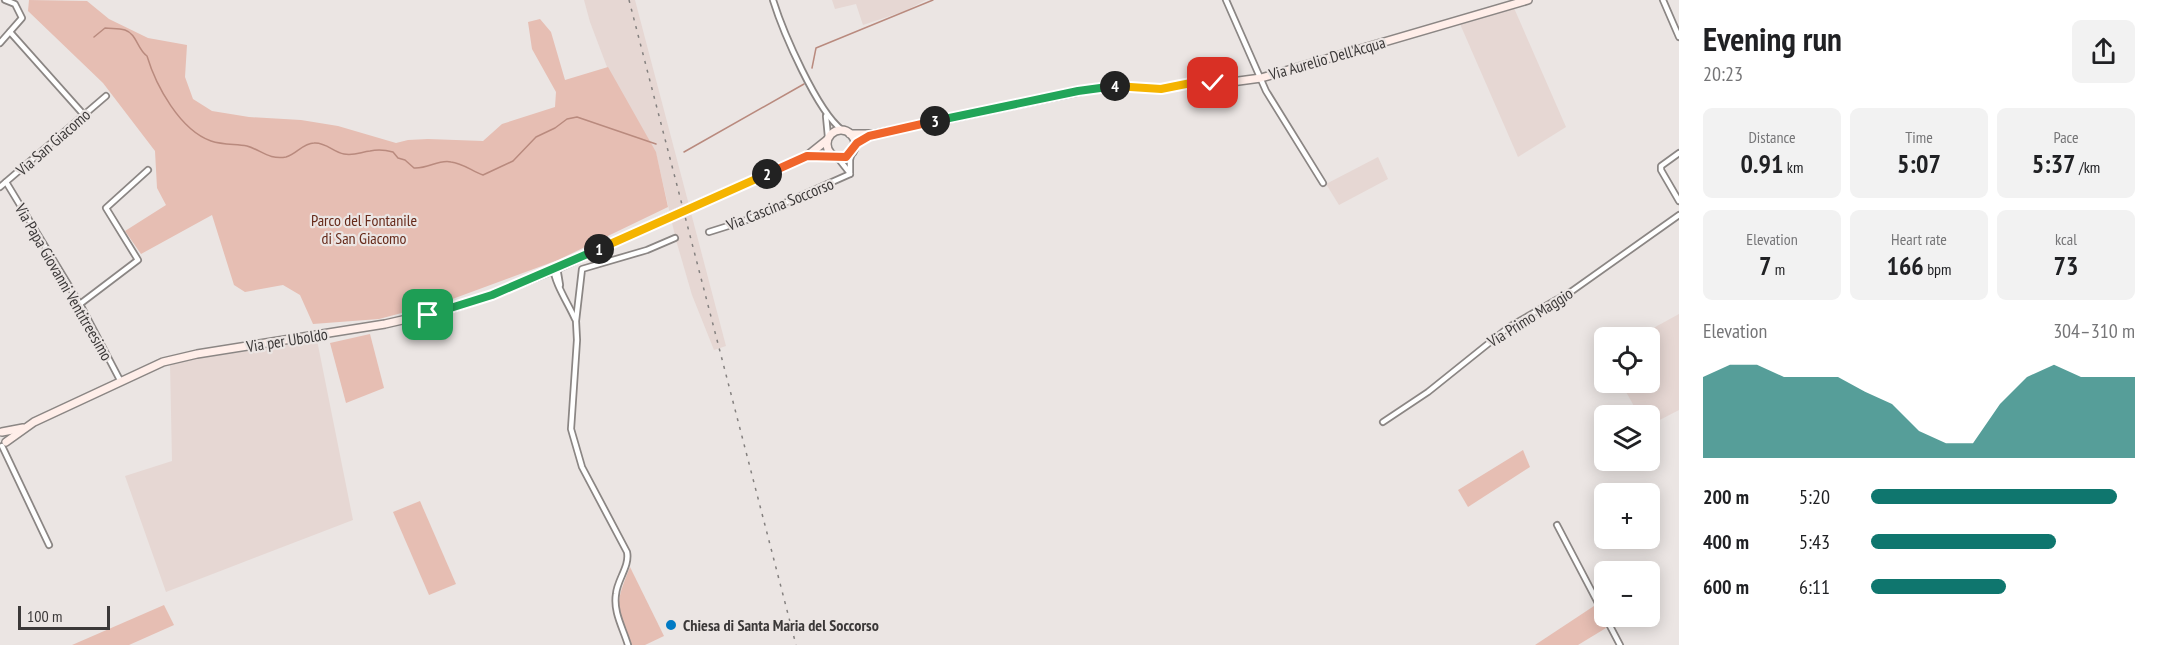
<!DOCTYPE html>
<meta charset="utf-8">
<style>
:root{--surface:#fff;--page:#f2f2f2;--text:#202124;--muted:#757577;--accent:#0f766e}
body{margin:0;font-family:"PT Sans Narrow",sans-serif;background:var(--page);color:var(--text);height:100vh;display:flex;flex-direction:column;font-size:22px;white-space:nowrap}
*{box-sizing:border-box;margin:0}
p{font-size:20px;color:var(--muted)}
.icon{flex:none;width:33px;height:33px;fill:none;stroke:currentColor;stroke-width:2;stroke-linecap:round;stroke-linejoin:round}
.map{position:relative;flex:1;overflow:hidden}
.panel{display:flex;flex-direction:column;background:var(--surface);width:480px}
.panel>*{flex:none}
.tools{position:absolute;left:1594px;top:327px;display:grid;gap:12px}
.tools a{display:grid;place-items:center;width:66px;height:66px;border-radius:9px;background:var(--surface);box-shadow:0 3px 15px #0003;font-size:30px}
.scale{position:absolute;left:18px;bottom:15px;width:92px;box-sizing:border-box;padding-left:6px;border:3px solid #3b3838;border-top:0;font-size:16px;line-height:21px;white-space:nowrap;color:#3b3838;-webkit-text-stroke:4px #ebe5e3;paint-order:stroke}
.pin{position:absolute;display:grid;place-items:center;width:51px;height:51px;color:#fff;margin:-26px;border-radius:12px;box-shadow:0 3px 9px #0006}
.km{position:absolute;width:30px;height:30px;margin:-15px;border-radius:50%;background:#222;color:#fff;font-size:16px;line-height:30px;text-align:center}
.round{display:grid;place-items:center;flex:none;width:63px;height:63px;border-radius:9px;background:var(--page)}
.head{display:flex;align-items:center;justify-content:space-between;height:102px;padding:0 24px}
h1{font-size:33px;font-weight:800;line-height:45px}
.figures{display:grid;grid-template-columns:repeat(3,1fr);gap:9px;height:102px;padding:6px 24px}
.figures div{display:grid;align-content:center;border-radius:9px;background:var(--page);text-align:center}
.figures b{font-size:26px;font-weight:800}
.figures small{font-size:16px;font-weight:400}
.figures p{font-size:16px}
.chart{height:168px;padding:12px 24px}
.chart p{display:flex;justify-content:space-between}
.chart svg{width:100%;height:108px;margin-top:6px;fill:var(--accent);opacity:.7}
ul{padding:0 24px;list-style:none;font-size:20px}
li{display:grid;grid-template-columns:96px 72px 1fr;align-items:center;height:45px}
li i{height:15px;border-radius:8px;background:var(--accent)}
main{display:flex;flex:1;min-height:0}
.map>svg:first-child{display:block}
.built{fill:#e6d7d3}
.green{fill:#e6beb3}
.lines{fill:none;stroke-linecap:round;stroke-linejoin:round}
.stream{stroke:#b98a7e;stroke-width:1.5}
.street-casing{stroke:#8b8684;stroke-width:8}
.secondary-casing{stroke:#8b8684;stroke-width:10}
.street{stroke:#fff;stroke-width:4.5}
.secondary{stroke:#ffeee9;stroke-width:7}
.rail{stroke:#84807f;stroke-width:1.5;stroke-dasharray:3 6;stroke-linecap:butt}
.secondary-bridge-casing{stroke:#8b8684;stroke-width:10;stroke-linecap:butt}
.secondary-bridge{stroke:#ffeee9;stroke-width:7}
.split-1-casing{stroke:#fff;stroke-width:12}
.split-2-casing{stroke:#fff;stroke-width:12}
.split-3-casing{stroke:#fff;stroke-width:12}
.split-4-casing{stroke:#fff;stroke-width:12}
.split-5-casing{stroke:#fff;stroke-width:12}
.split-1{stroke:#22a559;stroke-width:8}
.split-2{stroke:#f5b400;stroke-width:8}
.split-3{stroke:#f0652b;stroke-width:8}
.split-4{stroke:#22a559;stroke-width:8}
.split-5{stroke:#f5b400;stroke-width:8}
.poi-dot{fill:#017ac4;stroke:#ebe5e3;stroke-width:2}
.labels{text-anchor:middle;dominant-baseline:central;stroke-width:4.5;stroke-linejoin:round;paint-order:stroke}
.street-label{font-size:16px;fill:#3b3838;stroke:#ebe5e3}
.park-label{font-size:16px;fill:#662a1a;stroke:#ebe5e3}
.poi-label{font-size:16px;font-weight:bold;fill:#3b3838;stroke:#ebe5e3;text-anchor:start}
</style>
<main>
<div class="map">
<svg width="1679" height="645" viewBox="0 0 1679 645">
<rect width="100%" height="100%" fill="#ebe5e3"/>
<!-- built -->
<g class="built">
<polygon points="584,0 635,0 726,346 714,350 692,295 676,240 656,153 607,67 590,22"/>
<polygon points="832,0 926,0 905,11 863,25 856,4 835,9"/>
<polygon points="1514,8 1566,127 1518,157 1460,24"/>
<polygon points="1378,157 1388,179 1339,205 1326,184"/>
<polygon points="1679,314 1679,410 1650,425 1650,416 1639,415 1621,383 1650,382 1650,338 1637,337"/>
<polygon points="317,340 353,520 166,592 125,476 172,461 170,363"/>
</g>
<!-- green -->
<g class="green">
<polygon points="29,0 87,1 109,19 148,38 187,45 185,77 193,99 212,111 249,117 301,120 338,126 396,143 408,140 428,139 483,141 502,124 555,107 556,92 532,49 528,22 540,19 551,32 565,80 608,67 656,152 668,207 558,260 447,301 379,319 313,324 300,295 283,285 245,292 234,285 212,215 141,254 125,231 166,205 157,188 155,151 103,83 28,11"/>
<polygon points="370,334 384,388 346,403 330,343"/>
<polygon points="1523,450 1530,467 1468,507 1458,490"/>
<polygon points="420,501 456,584 429,595 393,512"/>
<path d="M630,567L664,636L645,645H630C615,608 615,604 630,567Z"/>
<polygon points="164,605 174,625 129,645 72,645"/>
<polygon points="1594,606 1606,628 1578,645 1535,645"/>
</g>
<g class="lines">
<!-- stream -->
<g class="stream">
<path d="M94,37L105,28C111,29 118,28 125,30C137,34 137,49 147,56C156,86 180,130 211,141C223,145 235,144 247,146C261,150 269,160 286,157C297,154 303,143 314,143C326,142 333,152 344,154C354,156 361,152 370,151C378,149 386,150 393,152L398,158L405,160L414,168C428,169 439,159 451,162C462,163 472,171 483,175L513,161L536,137L555,128L567,119L577,117L656,144"/>
<polyline points="812,68 816,48 933,0"/>
<polyline points="684,152 804,84"/>
</g>
<defs>
<g id="street">
<path d="M773,0C783,32 817,111 842,130"/>
<polyline points="1226,0 1266,91 1323,183"/>
<polyline points="1663,0 1679,37"/>
<polyline points="10,32 84,115"/>
<polyline points="0,43 22,18 15,4 5,0"/>
<polyline points="826,116 828,137"/>
<polyline points="1679,153 1661,166 1661,170 1679,201"/>
<polyline points="838,158 849,172"/>
<polyline points="850,174 850,160 852,151"/>
<polyline points="6,182 80,304 121,382"/>
<polyline points="0,187 106,96"/>
<polyline points="709,232 744,221 850,174"/>
<polyline points="554,269 558,273 560,285"/>
<path d="M554,270C553,280 570,307 575,319"/>
<polyline points="80,304 138,260 106,208 148,170"/>
<polyline points="1383,422 1428,392 1509,327 1572,291 1679,215"/>
<polyline points="2,446 49,545"/>
<polyline points="1557,525 1620,645"/>
<path d="M628,645C623,628 613,612 616,594C617,580 630,566 627,552L582,467L571,429L577,340L576,321L582,269L647,250L675,238"/>
</g>
<g id="secondary">
<circle cx="841" cy="144" r="14"/>
<polyline points="850,134 875,134 1096,88 1118,86 1161,89 1197,82 1224,83 1261,78 1528,0"/>
<polyline points="810,155 834,156"/>
<polyline points="694,206 807,156 827,140"/>
<polyline points="2,432 23,428"/>
<polyline points="6,442 34,422 163,362 197,354 385,324 450,309 492,295 558,268 669,217"/>
</g>
</defs>
<!-- street casing -->
<use href="#street" class="street-casing"/>
<!-- secondary casing -->
<use href="#secondary" class="secondary-casing"/>
<!-- street -->
<use href="#street" class="street"/>
<!-- secondary -->
<use href="#secondary" class="secondary"/>
<!-- rail -->
<polyline class="rail" points="629,0 796,645"/>
<defs>
<polyline id="secondary-bridge" points="669,217 694,206"/>
</defs>
<!-- secondary-bridge casing -->
<use href="#secondary-bridge" class="secondary-bridge-casing"/>
<!-- secondary-bridge -->
<use href="#secondary-bridge" class="secondary-bridge"/>
</g>
<g class="lines">
<defs>
<polyline id="split-1" points="428,315 492,295 599,249"/>
<polyline id="split-2" points="599,249 767,174"/>
<polyline id="split-3" points="767,174 807,156 846,157 857,143 869,136 935,121"/>
<polyline id="split-4" points="935,121 1078,91 1115,86"/>
<polyline id="split-5" points="1115,86 1161,89 1191,83 1213,83"/>
</defs>
<!-- split-1 casing -->
<use href="#split-1" class="split-1-casing"/>
<!-- split-2 casing -->
<use href="#split-2" class="split-2-casing"/>
<!-- split-3 casing -->
<use href="#split-3" class="split-3-casing"/>
<!-- split-4 casing -->
<use href="#split-4" class="split-4-casing"/>
<!-- split-5 casing -->
<use href="#split-5" class="split-5-casing"/>
<!-- split-1 -->
<use href="#split-1" class="split-1"/>
<!-- split-2 -->
<use href="#split-2" class="split-2"/>
<!-- split-3 -->
<use href="#split-3" class="split-3"/>
<!-- split-4 -->
<use href="#split-4" class="split-4"/>
<!-- split-5 -->
<use href="#split-5" class="split-5"/>
</g>
<!-- markers -->
<circle class="poi-dot" cx="671" cy="625" r="6"/>
<g class="labels">
<!-- street labels -->
<g class="street-label">
<text transform="translate(1327 58) rotate(-16)">Via Aurelio Dell'Acqua</text>
<text transform="translate(53 142) rotate(-41)">Via San Giacomo</text>
<text transform="translate(780 204) rotate(-22)">Via Cascina Soccorso</text>
<text transform="translate(64 282) rotate(60)">Via Papa Giovanni Ventitreesimo</text>
<text transform="translate(1530 317) rotate(-32)">Via Primo Maggio</text>
<text transform="translate(287 340) rotate(-9)">Via per Uboldo</text>
</g>
<!-- park labels -->
<g class="park-label">
<text x="364" y="220">Parco del Fontanile<tspan x="364" dy="18">di San Giacomo</tspan></text>
</g>
<!-- poi labels -->
<g class="poi-label">
<text x="683" y="625">Chiesa di Santa Maria del Soccorso</text>
</g>
</g>
</svg>
<div class="tools">
<a><svg class="icon" aria-label="locate" viewBox="0 0 24 24"><circle cx="12" cy="12" r="6"/><path d="M12 2v4M12 18v4M2 12h4M18 12h4"/></svg></a>
<a><svg class="icon" aria-label="layers" viewBox="0 0 24 24"><path d="M12 4l9 5-9 5-9-5zM3 14l9 5 9-5"/></svg></a>
<a>+</a>
<a>−</a>
</div>
<div class="scale">100 m</div>
<div class="pin" style="left:428px;top:315px;background:#1e9e55"><svg class="icon" aria-label="arrive" viewBox="0 0 24 24"><path d="M6 21V4h12l-3 4 3 4H6"/></svg></div>
<div class="pin" style="left:1213px;top:83px;background:#d93025"><svg class="icon" aria-label="check" viewBox="0 0 24 24"><path d="M5 12l5 5 9-10"/></svg></div>
<b class="km" style="left:599px;top:249px">1</b>
<b class="km" style="left:767px;top:174px">2</b>
<b class="km" style="left:935px;top:121px">3</b>
<b class="km" style="left:1115px;top:86px">4</b>
</div>
<section class="panel">
<div class="head"><div><h1>Evening run</h1><p>20:23</p></div><a class="round"><svg class="icon" aria-label="share" viewBox="0 0 24 24"><path d="M12 15V3M7 8l5-5 5 5M5 13v7h14v-7"/></svg></a></div>
<div class="figures">
<div><p>Distance</p><b>0.91<small> km</small></b></div>
<div><p>Time</p><b>5:07</b></div>
<div><p>Pace</p><b>5:37<small> /km</small></b></div>
</div>
<div class="figures">
<div><p>Elevation</p><b>7<small> m</small></b></div>
<div><p>Heart rate</p><b>166<small> bpm</small></b></div>
<div><p>kcal</p><b>73</b></div>
</div>
<div class="chart"><p><span>Elevation</span>304–310 m</p>
<svg viewBox="0 0 160 44" preserveAspectRatio="none"><path d="M0 44V11L10 6L20 6L30 11L40 11L50 11L60 17L70 22L80 33L90 38L100 38L110 22L120 11L130 6L140 11L150 11L160 11V44z"/></svg>
</div>
<ul>
<li><b>200 m</b>5:20<i style="width:93%"></i></li>
<li><b>400 m</b>5:43<i style="width:70%"></i></li>
<li><b>600 m</b>6:11<i style="width:51%"></i></li>
</ul>
</section>
</main>
